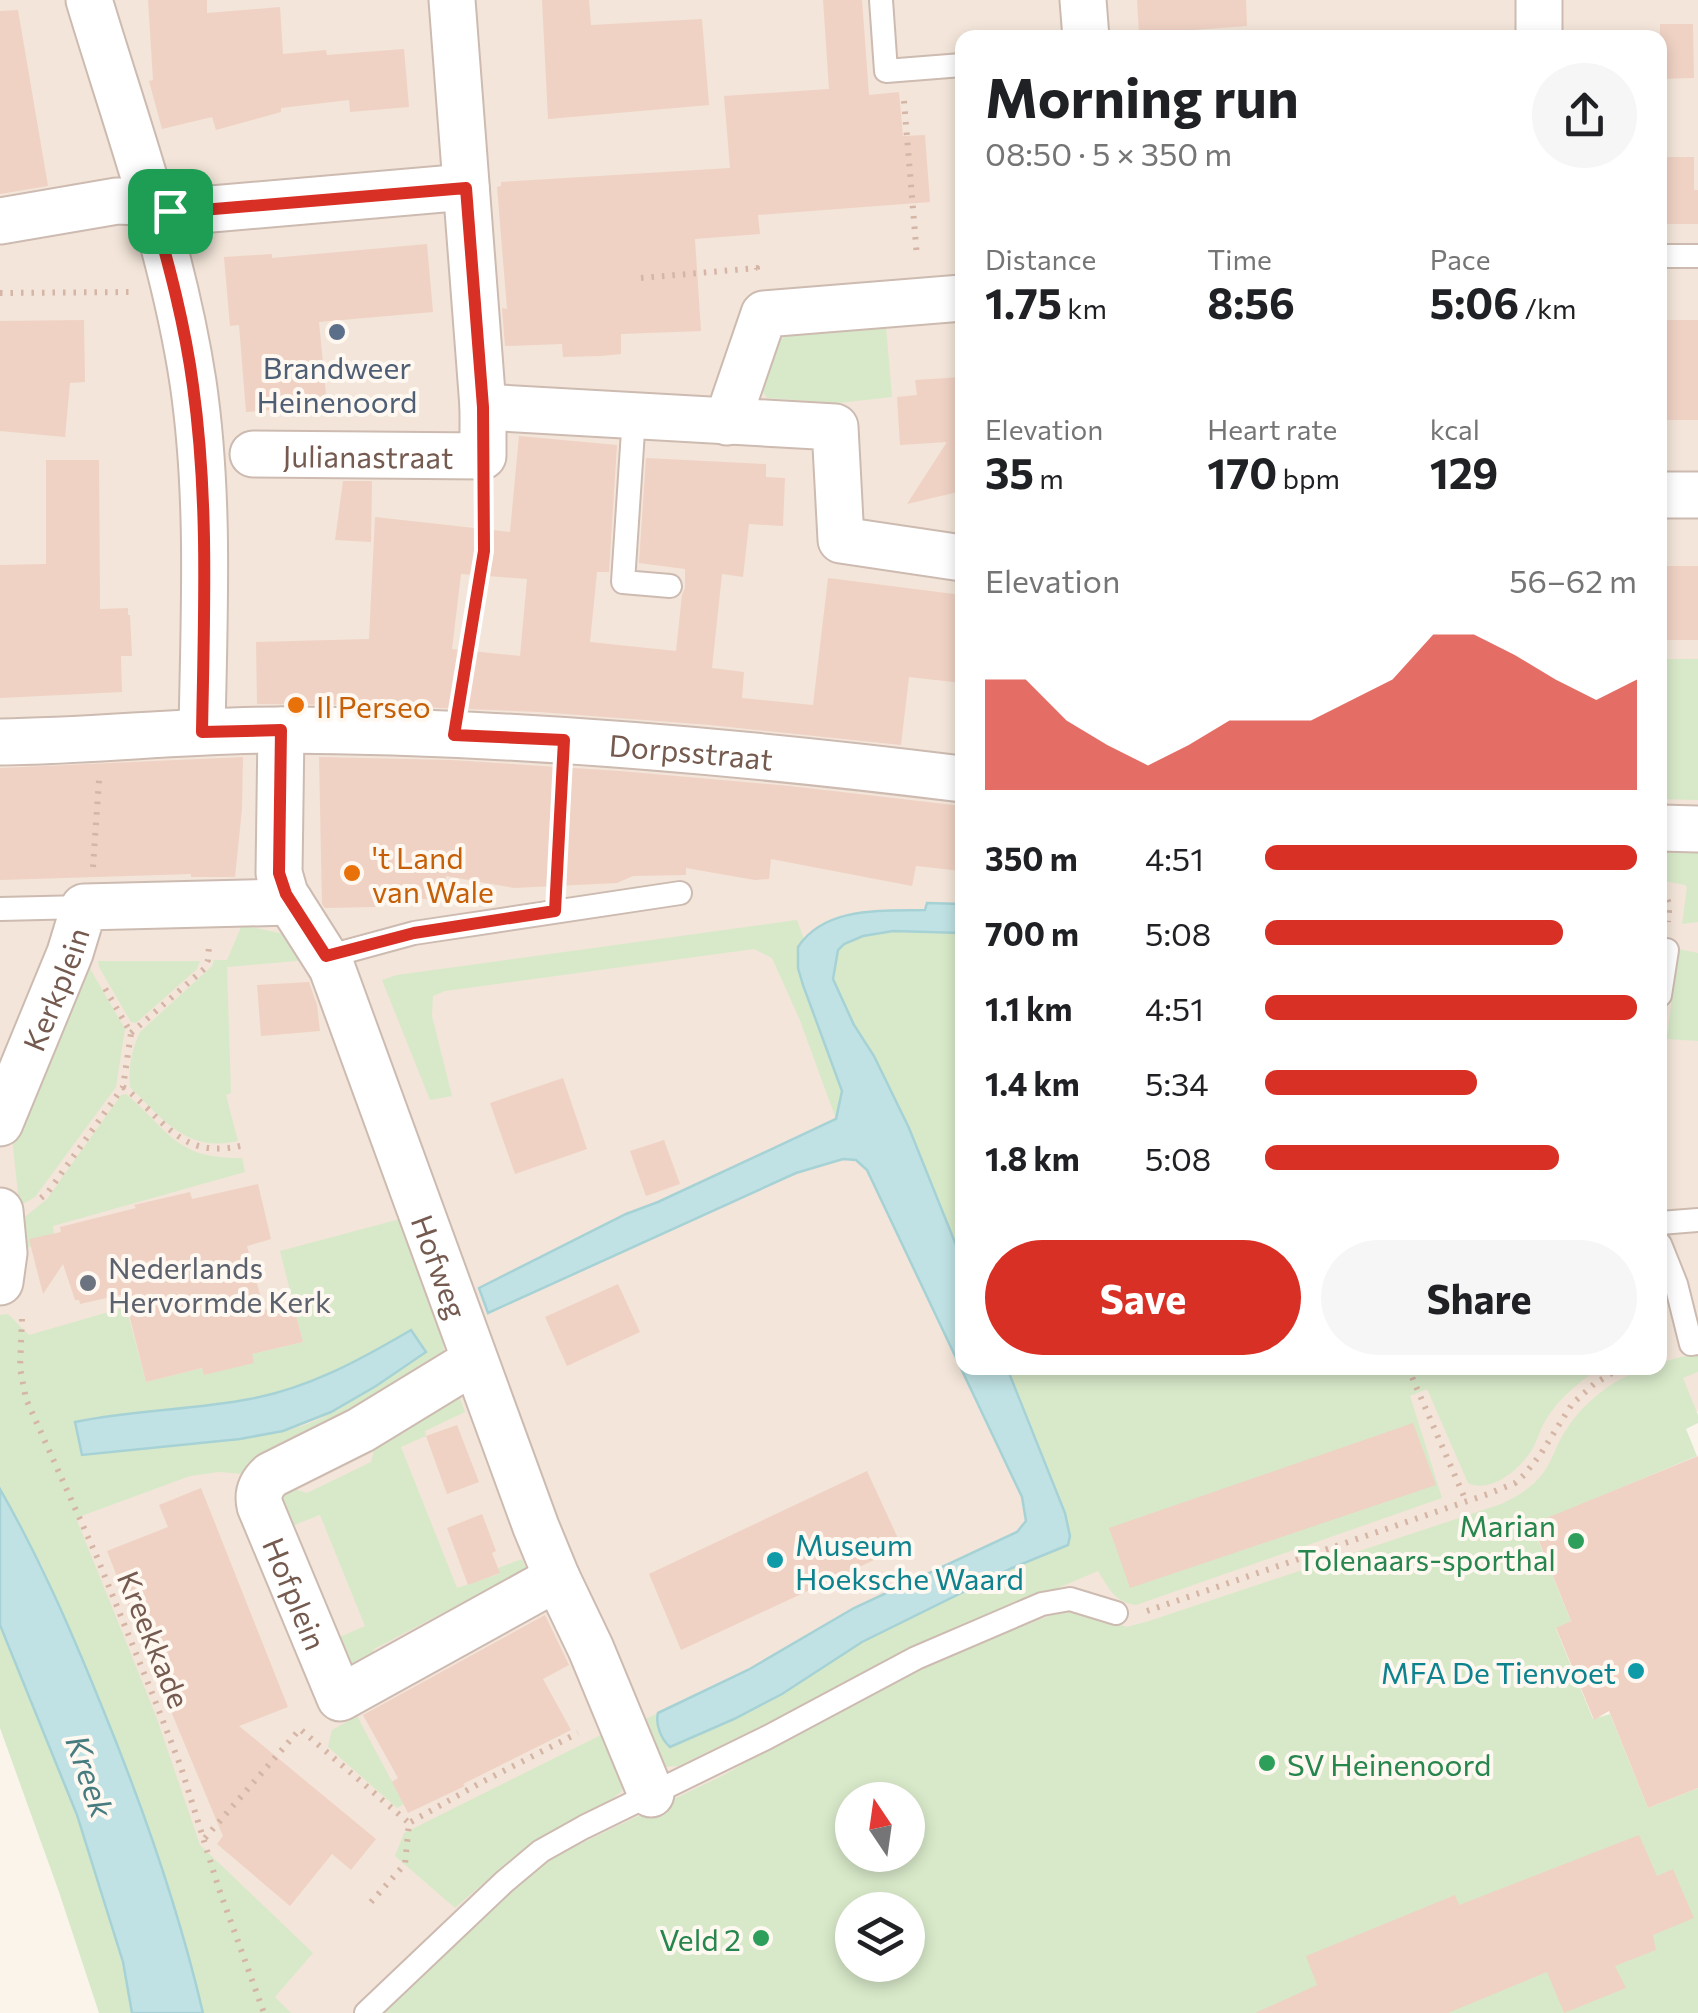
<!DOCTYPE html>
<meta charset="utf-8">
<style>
:root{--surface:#fff;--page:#f6f6f6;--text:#202124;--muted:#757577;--accent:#d93025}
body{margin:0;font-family:Commissioner,sans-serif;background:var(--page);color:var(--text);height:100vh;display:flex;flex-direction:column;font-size:38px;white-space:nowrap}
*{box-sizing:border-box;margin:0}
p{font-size:32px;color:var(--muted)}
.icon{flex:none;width:55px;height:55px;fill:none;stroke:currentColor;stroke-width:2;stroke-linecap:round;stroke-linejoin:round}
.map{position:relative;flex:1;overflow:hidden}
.sheet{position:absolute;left:955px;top:30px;width:712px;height:1345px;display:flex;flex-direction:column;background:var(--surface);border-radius:20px;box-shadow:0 5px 15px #0003}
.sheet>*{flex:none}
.needle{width:65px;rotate:347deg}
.buttons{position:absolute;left:835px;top:1782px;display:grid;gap:20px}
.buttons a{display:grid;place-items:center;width:90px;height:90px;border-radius:50%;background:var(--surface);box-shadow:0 5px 15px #0003;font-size:50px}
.pin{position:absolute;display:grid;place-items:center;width:85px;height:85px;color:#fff;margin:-42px;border-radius:20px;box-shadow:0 5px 15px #0006}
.round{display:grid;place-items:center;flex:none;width:105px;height:105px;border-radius:52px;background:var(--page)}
.head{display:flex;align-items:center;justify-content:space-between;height:170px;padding:0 30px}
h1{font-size:55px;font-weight:700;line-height:75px}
.metrics{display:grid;grid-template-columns:repeat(3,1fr);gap:15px;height:170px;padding:10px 30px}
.metrics div{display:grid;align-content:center}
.metrics b{font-size:42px;font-weight:700}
.metrics small{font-size:28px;font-weight:400}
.metrics p{font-size:28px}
.chart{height:280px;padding:20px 30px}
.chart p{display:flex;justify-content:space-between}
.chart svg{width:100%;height:180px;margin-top:10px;fill:var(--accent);opacity:.7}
.action{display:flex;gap:20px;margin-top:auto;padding:20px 30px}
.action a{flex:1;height:115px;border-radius:60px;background:var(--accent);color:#fff;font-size:40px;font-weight:700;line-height:115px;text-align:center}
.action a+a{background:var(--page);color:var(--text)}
ul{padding:0 30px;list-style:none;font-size:32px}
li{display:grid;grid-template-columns:160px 120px 1fr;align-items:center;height:75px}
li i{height:25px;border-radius:12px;background:var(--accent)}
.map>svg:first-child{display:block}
.residential{fill:#f3e5d9;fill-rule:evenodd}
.green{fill:#d8e9c9;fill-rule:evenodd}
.water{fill:#c0e2e4;stroke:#a6d2d6;stroke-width:2.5}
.building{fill:#efd2c4;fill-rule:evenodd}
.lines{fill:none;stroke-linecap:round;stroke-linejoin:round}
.service-casing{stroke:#cdbbb1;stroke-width:26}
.minor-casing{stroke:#cdbbb1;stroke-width:49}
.path{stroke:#d5b5a6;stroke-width:6;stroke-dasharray:2.5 8;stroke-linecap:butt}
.service{stroke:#fff;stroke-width:22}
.minor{stroke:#fff;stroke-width:45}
.route-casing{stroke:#fff;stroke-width:20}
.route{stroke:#d93025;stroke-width:12}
.service-dot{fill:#5c6f8a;stroke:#fef8f1;stroke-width:4}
.food-dot{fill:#e8710a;stroke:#fef8f1;stroke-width:4}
.worship-dot{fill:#6b7280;stroke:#fef8f1;stroke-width:4}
.leisure-dot{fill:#2e9e5b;stroke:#fef8f1;stroke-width:4}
.culture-dot{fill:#0f9aa8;stroke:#fef8f1;stroke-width:4}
.labels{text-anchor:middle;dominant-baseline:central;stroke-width:8;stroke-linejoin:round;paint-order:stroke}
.service-label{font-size:30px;fill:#4e5e75;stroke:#fef8f1}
.street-label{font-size:30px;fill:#755a4f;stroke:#fef8f1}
.food-label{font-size:30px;fill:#c56008;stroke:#fef8f1;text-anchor:start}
.worship-label{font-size:30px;fill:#5b616d;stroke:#fef8f1;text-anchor:start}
.leisure-label{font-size:30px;fill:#27864d;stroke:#fef8f1;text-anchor:end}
.culture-label{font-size:30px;fill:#0d838f;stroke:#fef8f1;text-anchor:start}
.water-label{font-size:32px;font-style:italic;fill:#467b7f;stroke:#fef8f1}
</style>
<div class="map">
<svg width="1698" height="2013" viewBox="0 0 1698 2013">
<rect width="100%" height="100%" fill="#fbf4eb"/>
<!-- residential -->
<path class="residential" d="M0,0H1698V1411L1463,1556L852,1800L459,2013H119L0,1701ZM962,38H1660V1368H962Z"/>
<!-- green -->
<g class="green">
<polygon points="886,326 892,397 838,403 767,398 762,390 780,340 787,335"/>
<polygon points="1660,659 1698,659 1698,800 1660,799"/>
<polygon points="1660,847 1698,848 1698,922 1682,924 1687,887 1685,885 1660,880"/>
<polygon points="797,920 804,939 798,947 803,985 842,1091 836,1119 799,1018 772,958 754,949 445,991 433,996 432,1016 452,1096 430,1100 382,980 397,975"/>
<path d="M242,925L298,937L307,960L227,967L231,1093L226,1095L238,1141C186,1153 163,1119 130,1087C128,1067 132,1049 140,1032L212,966L214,960H227Z"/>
<path d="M893,931L962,933V1260C935,1193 908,1127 877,1063C865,1037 840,1009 834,982C833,975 834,958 837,952C844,937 878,932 893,931Z"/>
<polygon points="1678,949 1698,953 1698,1041 1667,1039"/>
<polygon points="85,960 125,1029 116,1087 35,1197 25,1203 19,1204 11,1128"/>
<polygon points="98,961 200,961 197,969 136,1023 131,1022 99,967"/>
<path d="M126,1094C170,1131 175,1159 242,1158L245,1172L53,1226L55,1240L25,1248L20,1221L47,1199L121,1095Z"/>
<path d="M400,1219L442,1333L444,1352L441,1360L254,1475L219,1472L190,1476L76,1518L156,1716L200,1845L313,1953L275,1997L291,2013H203L177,1916L42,1565L0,1489V1315L8,1314L29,1335L126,1307L146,1382L202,1368L205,1375L252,1354L303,1342L280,1251ZM361,1360C352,1375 344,1397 332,1410C317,1427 262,1436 240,1439L82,1454L75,1421C134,1409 194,1411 252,1399C290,1391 326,1376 361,1360Z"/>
<path d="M1698,1352V1372L1683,1378L1698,1415V1423L1686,1429L1697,1456L1532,1525L1571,1621L1556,1629L1593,1719L1610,1714L1648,1808L1698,1788V2013H385L504,1891L538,1864L724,1775L836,1710L899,1678L1002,1633L1061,1612L1071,1610L1127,1627L1149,1621L1501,1504C1517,1497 1533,1487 1544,1472C1553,1459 1557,1443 1566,1430C1584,1401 1624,1368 1660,1368V1363ZM852,1800H908V1855H852ZM852,1910H908V1965H852Z"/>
<path d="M1007,1368H1599C1581,1381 1559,1398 1547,1418C1541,1427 1538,1438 1533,1448C1521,1468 1492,1494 1468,1483L1427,1389L1410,1396L1442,1498L1136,1605C1114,1602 1109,1588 1098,1571L940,1638L679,1766L661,1767L633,1725L658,1713C655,1724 661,1739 670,1747L734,1719L782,1694L862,1642L1013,1568L1068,1545L1070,1535L1068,1523L1060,1498Z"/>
<polygon points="456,1387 465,1412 425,1431 426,1436 401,1447 457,1588 499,1574 498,1568 522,1559 528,1574 479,1609 460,1604 374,1649 372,1666 349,1669 335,1639 365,1626 320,1515 289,1527 280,1497 288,1487 307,1493 371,1462 375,1445"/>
<path d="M0,1625C52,1751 109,1878 132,2013H99L59,1892L0,1728Z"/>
<polygon points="357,1716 404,1804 397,1808 328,1747 332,1730"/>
<polygon points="611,1730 625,1785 621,1792 607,1803 510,1860 455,1908 395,1856 404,1833"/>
</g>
<!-- water -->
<g class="water">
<path d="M927,903L962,904V933L893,931L863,936L844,944L838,950L833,979L854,1025L874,1056L909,1128L962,1260V1368H1007L1065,1513L1070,1536L1068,1545L1012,1568L862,1642L782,1694L734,1719L670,1747C661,1739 655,1724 658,1713L748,1670L854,1608L1017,1532L1026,1521L1022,1497L867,1170L856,1160L843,1159L796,1173L488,1313L479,1288L626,1214L658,1202L836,1119L842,1091L803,985L798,968V947C825,906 882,911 925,910Z"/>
<path d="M411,1330L426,1352L376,1386L331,1412L283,1431L240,1439L82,1455L75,1422C133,1410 192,1410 250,1399C309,1388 360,1360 411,1330Z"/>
<path d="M0,1489C40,1559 70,1628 100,1702C142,1804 178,1906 203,2013H132L123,1962L77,1815L0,1625Z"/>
</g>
<!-- building -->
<g class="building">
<polygon points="148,0 207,0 207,13 280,7 283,54 326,50 327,55 404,49 409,107 350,112 349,100 281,108 281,112 216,130 212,117 162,129 149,81 153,80"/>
<polygon points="542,0 589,0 591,25 702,19 709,105 548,119"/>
<polygon points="823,0 862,0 869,95 899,92 903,136 925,135 930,202 758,215 760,234 695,239 701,331 621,334 621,354 601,356 563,357 562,344 505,346 502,308 507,309 497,187 501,186 501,182 730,168 724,96 829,89"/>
<polygon points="1137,0 1246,0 1247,26 1139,34"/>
<polygon points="18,10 48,186 0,194 0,11"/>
<polygon points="1660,24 1693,24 1694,78 1660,79"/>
<polygon points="1660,157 1694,157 1694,190 1698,190 1698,224 1660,224"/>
<polygon points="427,244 433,312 319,322 327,405 246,412 239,325 230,326 224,257 272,254 272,258"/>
<polygon points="84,320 85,382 70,383 65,437 0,431 0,321"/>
<rect x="1660" y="320" width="38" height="100"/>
<polygon points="962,377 962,491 907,504 947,442 900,445 897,397 917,395 915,380"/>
<path d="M519,436L617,445L609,572H597L590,642L676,651L682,595L685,588V569L639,563L646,458L766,464V477L785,478L783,526L749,524L743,577L722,574L712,668L744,672L742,698L813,705L828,578L962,595V683L909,677L901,745L710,725L539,712L367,705L257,704L256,642L369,639L375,517L510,532ZM461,574L527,579L520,656L452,649Z"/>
<polygon points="46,460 99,460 100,609 128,608 128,615 130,615 132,656 121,656 122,692 0,698 0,565 46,564"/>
<polygon points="343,481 372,481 371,542 335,540"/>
<rect x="1660" y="566" width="38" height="74"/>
<polygon points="243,757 242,809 235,877 191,877 191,874 0,880 0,768"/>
<polygon points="319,757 451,760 620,771 790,786 962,806 962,871 916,866 912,886 771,859 769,879 755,880 686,868 686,875 633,876 617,883 514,888 446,876 446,901 395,896 395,904 375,904 376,907 325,908 322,904"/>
<polygon points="309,982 317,1005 320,1031 261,1036 257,985"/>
<polygon points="563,1078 587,1149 515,1174 490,1103"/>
<polygon points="664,1140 680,1184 646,1196 630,1151"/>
<polygon points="258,1184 271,1239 247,1246 264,1310 293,1303 303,1342 252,1354 254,1363 204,1375 202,1368 146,1382 124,1294 80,1304 79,1300 75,1300 63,1264 43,1294 29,1239 61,1232 60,1227 136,1208 134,1205 190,1192 192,1199"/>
<polygon points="618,1284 640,1332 567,1366 545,1317"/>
<polygon points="1413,1423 1436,1485 1130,1588 1109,1528"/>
<polygon points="457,1425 479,1482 447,1494 426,1436"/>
<polygon points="1698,1456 1698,1788 1648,1808 1609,1711 1594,1720 1556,1628 1571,1621 1532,1524"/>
<polygon points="867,1471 902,1547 681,1650 649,1574"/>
<polygon points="201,1488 288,1707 239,1726 376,1839 351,1870 332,1854 290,1906 217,1844 223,1836 148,1656 107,1551 168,1527 159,1505"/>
<polygon points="482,1514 496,1551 492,1553 500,1573 468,1585 447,1528"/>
<polygon points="545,1615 569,1665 543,1679 571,1730 463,1784 465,1786 408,1813 392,1782 398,1778 363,1715"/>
<polygon points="1639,1835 1657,1876 1673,1869 1694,1918 1653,1935 1656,1950 1615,1966 1626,1988 1564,2013 1547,1972 1448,2013 1255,2013 1317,1985 1306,1956 1455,1895 1459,1905"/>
</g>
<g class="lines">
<defs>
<g id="service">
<polyline points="881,0 886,71 962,65"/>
<polyline points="1660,256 1698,256"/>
<polyline points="634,416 623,582 670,586"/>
<polyline points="0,909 84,907"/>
<polyline points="326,957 414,933 680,893"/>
<polyline points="1660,995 1667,950"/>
<polyline points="1660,1223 1698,1220"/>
<polyline points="1660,1244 1676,1284 1691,1344 1698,1343"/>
<polyline points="366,2013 504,1882 541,1851 584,1827 766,1738 916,1658 1042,1604 1070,1599 1116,1613"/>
</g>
<g id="minor">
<path d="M89,0C127,126 173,251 193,382C210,497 204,615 202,731"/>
<polyline points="1083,0 1086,38"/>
<polyline points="1539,38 1539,0"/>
<polyline points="0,221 117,201 140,202 162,210 177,212 466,187"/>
<polyline points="483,407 835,427 841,540 962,558"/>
<polyline points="727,422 764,314 962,298"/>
<path id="s1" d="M253,454L483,456V407L452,0"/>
<polyline points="1660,495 1698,495"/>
<path id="s2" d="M281,730L279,873L285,894L332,968L536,1527L557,1578L591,1649L651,1794"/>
<path id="s3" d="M0,742C94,741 187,730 281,730C509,731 736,751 962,779"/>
<polyline points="1660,828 1698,829"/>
<path id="s4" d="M0,1123L70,953L84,907L290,902"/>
<polyline points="0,1211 4,1253 0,1282"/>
<path id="s5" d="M474,1361L361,1430L271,1475C261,1484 257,1493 260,1506L340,1698L557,1578"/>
</g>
</defs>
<!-- service casing -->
<use href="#service" class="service-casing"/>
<!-- minor casing -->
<use href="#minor" class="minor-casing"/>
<!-- path -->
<g class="path">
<polyline points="904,101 917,257"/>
<polyline points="641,278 757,268 757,270"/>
<polyline points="0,293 134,292"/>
<polyline points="461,694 484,551 483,498"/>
<polyline points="93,867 99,780"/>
<polyline points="556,879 562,782"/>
<path d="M1660,893C1672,897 1669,912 1668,922"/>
<polyline points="131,1033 204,969 208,960 209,945"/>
<path d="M123,1087C132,1093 139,1101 147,1108C179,1141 198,1156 245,1145"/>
<polyline points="41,1198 48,1192 123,1087 131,1033 103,985"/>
<polyline points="22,1319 20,1368 26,1399 97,1557 152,1693 181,1767 219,1889 264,2013"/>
<polyline points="1408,1368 1466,1501"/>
<polyline points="1147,1611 1488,1494 1515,1483 1524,1475 1540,1455 1572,1404 1594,1384 1620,1368"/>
<polyline points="205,1838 300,1729 409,1823"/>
<polyline points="371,1902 405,1864 409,1823 480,1783 578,1733"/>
</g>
<!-- service -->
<use href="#service" class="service"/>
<!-- minor -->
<use href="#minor" class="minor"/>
</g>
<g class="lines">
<defs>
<path id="route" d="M466,188L483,407L484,551L454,735L564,740L555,911L414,933L326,956L286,894L279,873L281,730L202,732C204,616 209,500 193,386C185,325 169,265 152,206L178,212Z"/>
</defs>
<!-- route casing -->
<use href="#route" class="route-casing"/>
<!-- route -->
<use href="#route" class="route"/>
</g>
<!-- markers -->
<circle class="service-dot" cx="337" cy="332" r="10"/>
<g class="food-dot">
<circle cx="296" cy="705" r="10"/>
<circle cx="352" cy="873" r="10"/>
</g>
<circle class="worship-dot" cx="88" cy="1283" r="10"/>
<g class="leisure-dot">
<circle cx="1576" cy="1541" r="10"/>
<circle cx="1267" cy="1763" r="10"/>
<circle cx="761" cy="1938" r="10"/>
</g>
<g class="culture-dot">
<circle cx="775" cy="1560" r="10"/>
<circle cx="1636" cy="1671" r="10"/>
</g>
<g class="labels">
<!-- service labels -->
<g class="service-label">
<text x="337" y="366">Brandweer<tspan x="337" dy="34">Heinenoord</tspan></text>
</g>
<!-- street labels -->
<g class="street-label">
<text stroke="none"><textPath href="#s1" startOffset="115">Julianastraat</textPath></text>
<text stroke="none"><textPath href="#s3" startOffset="692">Dorpsstraat</textPath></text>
<text stroke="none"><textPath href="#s4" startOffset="145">Kerkplein</textPath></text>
<text stroke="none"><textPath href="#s2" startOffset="570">Hofweg</textPath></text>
<text stroke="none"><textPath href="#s5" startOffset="362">Hofplein</textPath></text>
<text transform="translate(155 1639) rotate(68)">Kreekkade</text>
</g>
<!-- food labels -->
<g class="food-label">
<text x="316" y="705">Il Perseo</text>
<text x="372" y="856">'t Land<tspan x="372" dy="34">van Wale</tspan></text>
</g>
<!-- worship labels -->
<g class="worship-label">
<text x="108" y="1266">Nederlands<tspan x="108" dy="34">Hervormde Kerk</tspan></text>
</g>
<!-- leisure labels -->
<g class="leisure-label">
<text x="1556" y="1524">Marian<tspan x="1556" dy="34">Tolenaars-sporthal</tspan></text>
<text x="1287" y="1763" text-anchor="start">SV Heinenoord</text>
<text x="741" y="1938">Veld 2</text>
</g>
<!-- culture labels -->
<g class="culture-label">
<text x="795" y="1543">Museum<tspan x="795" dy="34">Hoeksche Waard</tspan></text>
<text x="1616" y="1671" text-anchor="end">MFA De Tienvoet</text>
</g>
<!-- water labels -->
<g class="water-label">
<text transform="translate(91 1776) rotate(71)">Kreek</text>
</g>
</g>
</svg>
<div class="buttons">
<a><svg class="needle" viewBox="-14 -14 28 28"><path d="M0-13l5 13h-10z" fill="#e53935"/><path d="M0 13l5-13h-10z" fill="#757577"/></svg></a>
<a><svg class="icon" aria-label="layers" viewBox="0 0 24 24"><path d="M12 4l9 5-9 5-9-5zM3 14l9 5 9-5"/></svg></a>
</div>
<div class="pin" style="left:170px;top:211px;background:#1e9e55"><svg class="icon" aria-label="arrive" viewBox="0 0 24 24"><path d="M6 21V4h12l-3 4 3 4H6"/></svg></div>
<section class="sheet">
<div class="head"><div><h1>Morning run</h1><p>08:50 · 5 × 350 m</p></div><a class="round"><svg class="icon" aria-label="share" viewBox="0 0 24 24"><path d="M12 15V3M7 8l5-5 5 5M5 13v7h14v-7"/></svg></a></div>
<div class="metrics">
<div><p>Distance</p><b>1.75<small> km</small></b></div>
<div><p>Time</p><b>8:56</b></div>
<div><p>Pace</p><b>5:06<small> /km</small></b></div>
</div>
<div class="metrics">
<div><p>Elevation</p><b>35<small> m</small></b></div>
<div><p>Heart rate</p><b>170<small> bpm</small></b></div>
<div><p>kcal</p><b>129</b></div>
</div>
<div class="chart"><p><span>Elevation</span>56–62 m</p>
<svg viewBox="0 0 160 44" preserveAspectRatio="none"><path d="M0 44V17L10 17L20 27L30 33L40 38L50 33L60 27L70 27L80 27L90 22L100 17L110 6L120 6L130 11L140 17L150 22L160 17V44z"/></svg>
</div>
<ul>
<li><b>350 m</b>4:51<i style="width:100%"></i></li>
<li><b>700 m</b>5:08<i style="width:80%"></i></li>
<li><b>1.1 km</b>4:51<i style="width:100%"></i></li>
<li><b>1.4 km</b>5:34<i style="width:57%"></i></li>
<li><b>1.8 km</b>5:08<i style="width:79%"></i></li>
</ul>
<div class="action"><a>Save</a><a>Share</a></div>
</section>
</div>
